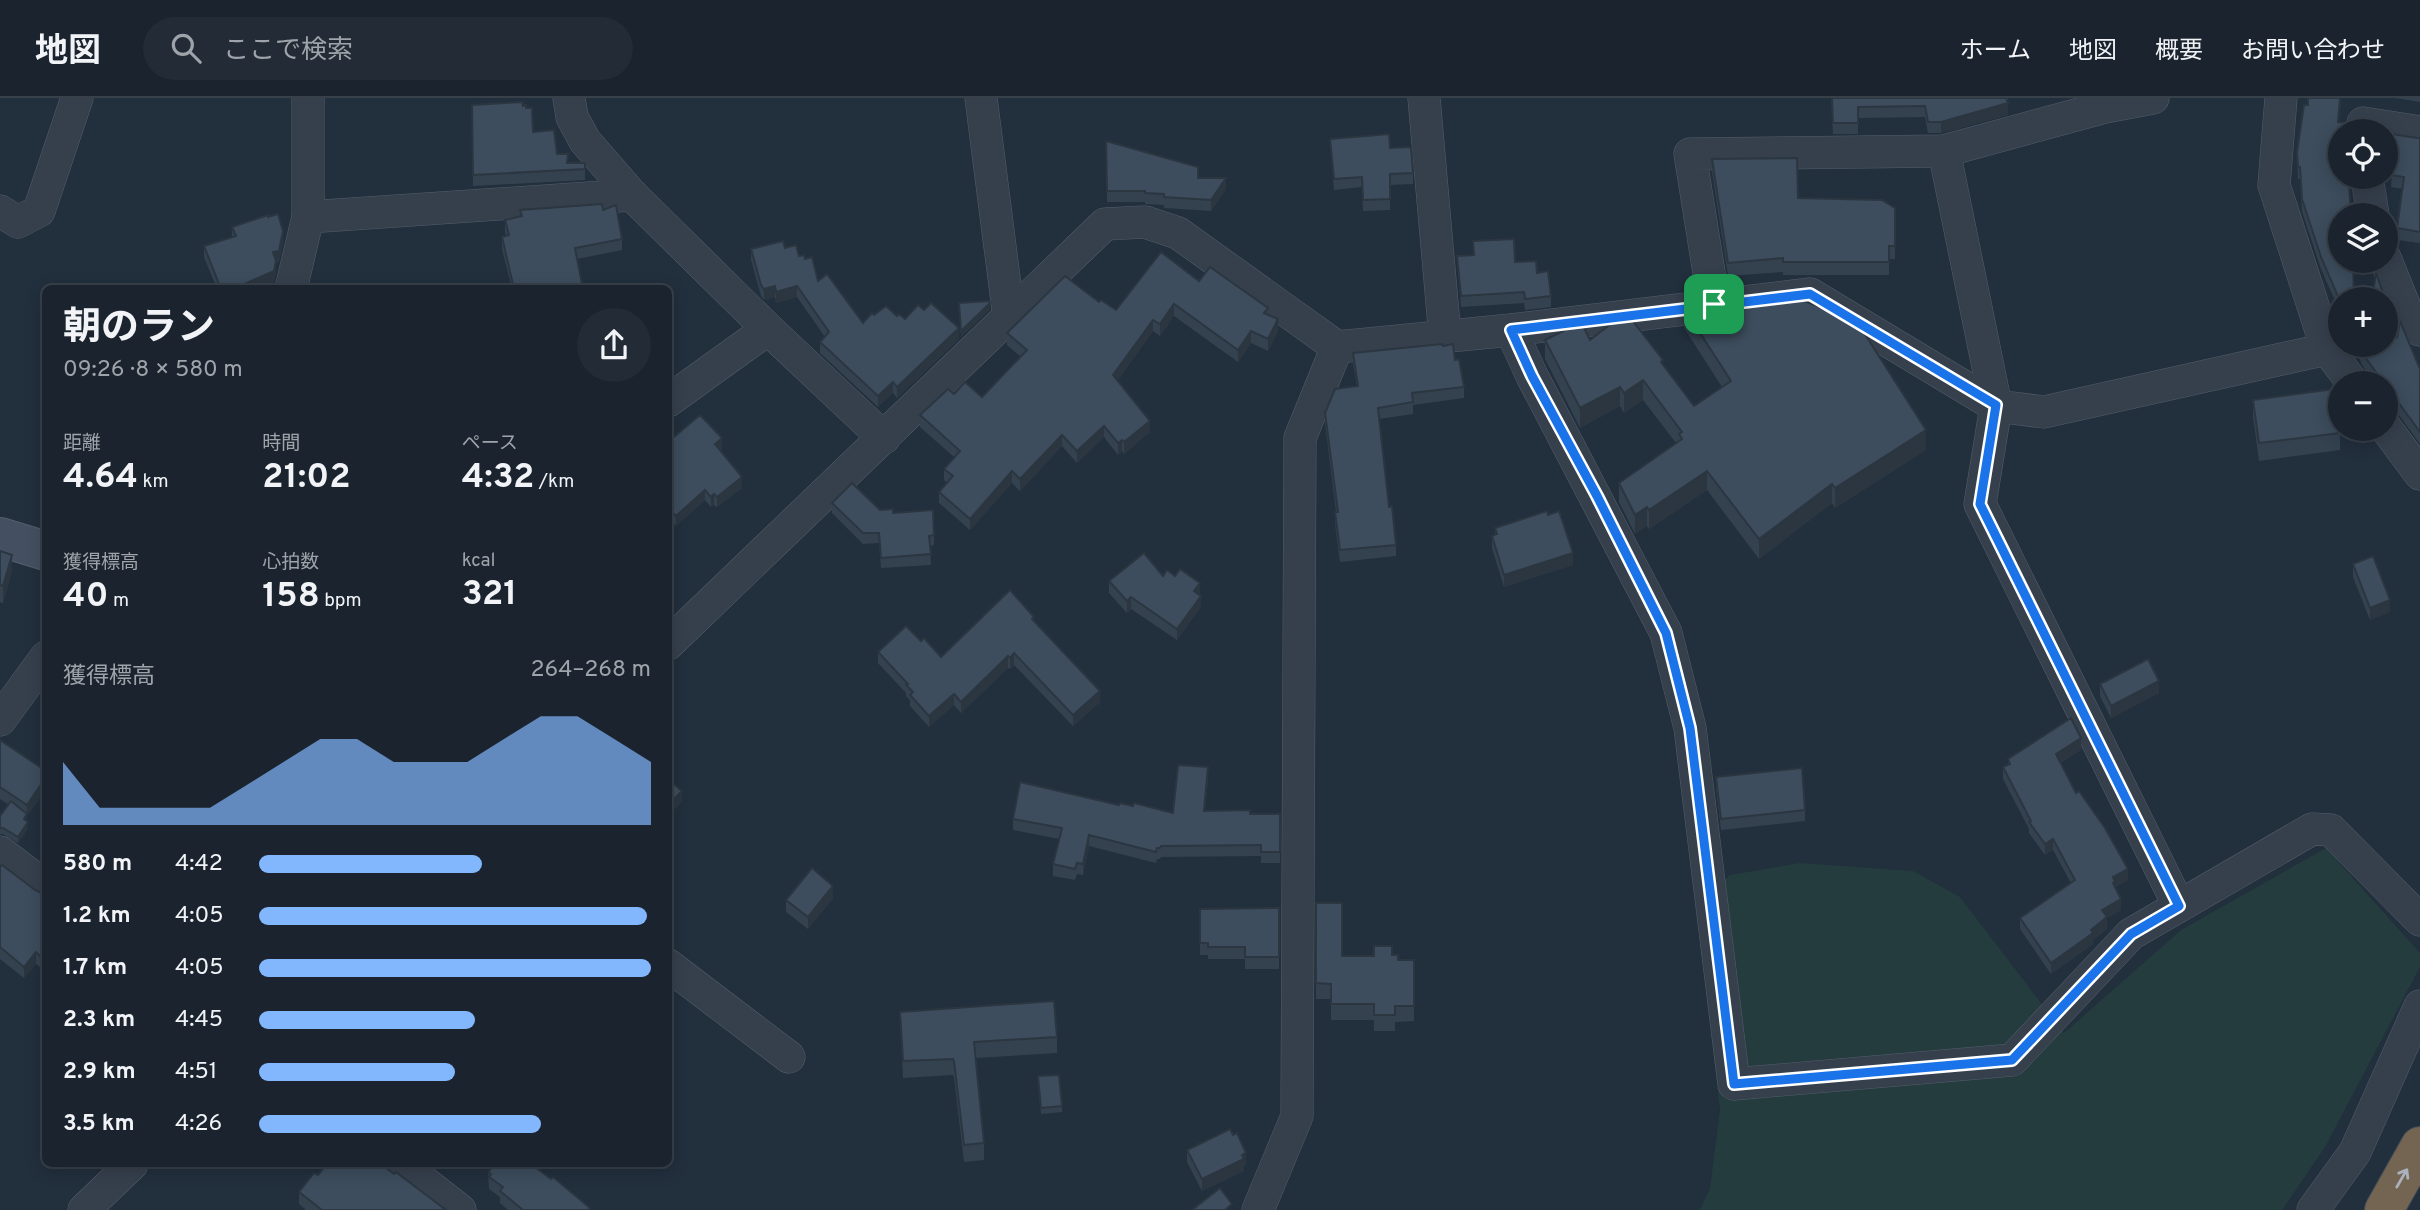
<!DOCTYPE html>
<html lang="ja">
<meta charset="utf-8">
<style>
:root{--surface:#1a232e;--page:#232b36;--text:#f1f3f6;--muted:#9fa4aa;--line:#38404a;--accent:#82b6fd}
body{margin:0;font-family:Overpass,"Noto Sans JP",sans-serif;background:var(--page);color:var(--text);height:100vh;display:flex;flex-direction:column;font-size:26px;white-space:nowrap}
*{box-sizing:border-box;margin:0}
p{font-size:23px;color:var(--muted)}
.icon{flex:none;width:38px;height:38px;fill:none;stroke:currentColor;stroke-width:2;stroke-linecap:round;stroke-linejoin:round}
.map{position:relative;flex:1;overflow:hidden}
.details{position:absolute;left:42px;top:187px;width:630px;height:882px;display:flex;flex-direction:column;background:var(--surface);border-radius:10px;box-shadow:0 4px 18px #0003,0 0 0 2px var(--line)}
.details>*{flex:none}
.controls{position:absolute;left:2328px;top:21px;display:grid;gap:14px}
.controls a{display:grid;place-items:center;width:70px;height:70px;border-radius:50%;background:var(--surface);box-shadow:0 4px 18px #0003,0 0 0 2px var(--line);font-size:35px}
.pin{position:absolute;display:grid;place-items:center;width:60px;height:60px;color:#fff;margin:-30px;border-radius:14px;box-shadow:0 4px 10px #0006}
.round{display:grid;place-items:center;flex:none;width:74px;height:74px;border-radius:37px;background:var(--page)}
.summary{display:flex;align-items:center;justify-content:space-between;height:119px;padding:0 21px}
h1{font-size:38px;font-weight:700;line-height:52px}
.metrics{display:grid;grid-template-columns:repeat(3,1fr);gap:10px;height:119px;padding:7px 21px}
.metrics div{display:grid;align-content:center}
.metrics b{font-size:35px;font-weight:700}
.metrics small{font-size:19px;font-weight:400}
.metrics p{font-size:19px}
.chart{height:196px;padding:14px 21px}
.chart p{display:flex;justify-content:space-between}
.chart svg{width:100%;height:126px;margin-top:7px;fill:var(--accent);opacity:.7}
ul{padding:0 21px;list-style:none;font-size:23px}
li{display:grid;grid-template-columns:112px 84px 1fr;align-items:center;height:52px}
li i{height:18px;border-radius:9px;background:var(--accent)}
header{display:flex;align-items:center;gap:42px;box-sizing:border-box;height:98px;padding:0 35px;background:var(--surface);border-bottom:2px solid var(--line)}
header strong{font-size:33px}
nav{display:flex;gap:38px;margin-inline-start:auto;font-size:24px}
.search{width:490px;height:63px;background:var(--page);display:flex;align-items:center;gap:18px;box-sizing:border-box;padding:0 24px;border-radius:38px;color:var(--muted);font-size:26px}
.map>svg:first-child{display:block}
.green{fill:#243c3e}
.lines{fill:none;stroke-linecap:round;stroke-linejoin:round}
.street-casing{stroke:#545e6b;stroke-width:33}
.secondary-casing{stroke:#545e6b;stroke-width:40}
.highway-casing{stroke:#414b58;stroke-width:40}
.street{stroke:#36404d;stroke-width:32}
.secondary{stroke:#445061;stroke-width:38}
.highway{stroke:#746552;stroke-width:38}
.wall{fill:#344250}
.shaded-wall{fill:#2b3641}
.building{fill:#3d4d5d;stroke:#2b3641;stroke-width:2}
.oneway{stroke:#abb2bd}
.route-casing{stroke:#fff;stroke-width:14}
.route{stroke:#1a73e8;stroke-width:9}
</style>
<header>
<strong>地図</strong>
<div class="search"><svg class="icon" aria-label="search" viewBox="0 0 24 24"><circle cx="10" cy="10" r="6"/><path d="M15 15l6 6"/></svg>ここで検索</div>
<nav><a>ホーム</a><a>地図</a><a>概要</a><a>お問い合わせ</a></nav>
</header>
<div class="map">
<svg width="2420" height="1112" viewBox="0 0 2420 1112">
<rect width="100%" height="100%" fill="#222f3d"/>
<!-- green -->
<polygon class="green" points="2326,750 2420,855 2420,869 2325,1049 2282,1112 1700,1112 1710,1090 1720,1012 1697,808 1730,777 1800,765 1913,773 1960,799 2064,935 2181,832"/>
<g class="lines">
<defs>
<g id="street">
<polyline points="569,0 572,19 585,43 632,97 768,231 884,340"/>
<polyline points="981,0 1009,219"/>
<polyline points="1424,0 1445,239"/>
<polyline points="2281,0 2274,87 2327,251 2353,285"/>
<polyline points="2363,25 2420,34"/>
<polyline points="1944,53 1996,308 1980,406 2179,808"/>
<polyline points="2367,79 2373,117"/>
<polyline points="0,113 18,124 39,113 77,0"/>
<polyline points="308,119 632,97"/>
<polyline points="2385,160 2406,212 2420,232"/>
<polyline points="291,191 308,119 308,0"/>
<polyline points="1714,206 1690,56 1944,53 2105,9 2153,0"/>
<polyline points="1511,232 1532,278 1666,535 1690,630 1734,986 2012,962 2131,836 2312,731 2331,732 2420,822"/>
<polyline points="668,303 768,231"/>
<polyline points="2385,329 2420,376"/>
<polyline points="668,546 1105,126 1145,124 1178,135 1337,249 1511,232 1810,196 1996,308 2044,314 2327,251"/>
<polyline points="0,622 46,559"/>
<polyline points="0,754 46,789"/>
<polyline points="668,867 789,959"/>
<polyline points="401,1066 460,1112"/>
<polyline points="84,1112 132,1066"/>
<polyline points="1258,1112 1297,1018 1300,340 1337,249"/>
<polyline points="2313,1112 2355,1054 2420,908"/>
</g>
<polyline id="secondary" points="0,439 46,453"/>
<polyline id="highway" points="2384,1112 2420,1048"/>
</defs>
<!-- street casing -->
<use href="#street" class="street-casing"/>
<!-- secondary casing -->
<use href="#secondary" class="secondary-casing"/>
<!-- highway casing -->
<use href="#highway" class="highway-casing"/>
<!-- street -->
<use href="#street" class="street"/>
<!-- secondary -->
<use href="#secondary" class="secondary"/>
<!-- highway -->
<use href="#highway" class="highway"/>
</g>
<!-- wall -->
<g class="wall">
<polygon points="1831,0 2008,0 2008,17 1941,35 1928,35 1925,19 1858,20 1858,36 1833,36"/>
<polygon points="2308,0 2341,0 2339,24 2340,79 2349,79 2349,83 2340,201 2340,214 2321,171 2302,113 2300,81 2298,81 2297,54 2308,7"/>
<polygon points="2395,0 2420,0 2420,4"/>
<polygon points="472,7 523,8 533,34 557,56 568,65 585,65 585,82 473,88"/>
<polygon points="2385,35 2417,40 2420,40 2420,145 2397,142 2397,130 2403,91 2391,89 2392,69 2385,68"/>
<polygon points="1330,41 1390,50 1413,75 1413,86 1390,87 1390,112 1363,113 1362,89 1334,92"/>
<polygon points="1106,43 1198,80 1226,91 1211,113 1164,110 1164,107 1145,106 1145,104 1107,104"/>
<polygon points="1712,61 1798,100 1895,110 1895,161 1889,161 1889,177 1783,177 1783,174 1728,178 1712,74"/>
<polygon points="520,112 603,112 622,141 622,152 577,161 583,191 512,191 502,151 502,139 506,138 505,134 505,122 520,118"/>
<polygon points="232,129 283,144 279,164 276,165 276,174 274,185 259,191 217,191 204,159 204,148 232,139"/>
<polygon points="1473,143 1537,175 1551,198 1551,209 1525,212 1524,205 1461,209 1457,158 1473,157"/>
<polygon points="785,150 805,161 818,183 863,225 874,217 897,218 959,241 897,300 893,295 878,309 820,255 820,244 825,239 797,199 776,205 775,199 764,202 761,198 751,162 751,151"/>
<polygon points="1199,183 1268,216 1278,233 1268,253 1251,245 1238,264 1174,218 1160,238 1153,233 1117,283 1150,334 1124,356 1122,353 1118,357 1104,339 1077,365 1062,348 1020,393 1012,385 970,432 939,405 939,394 947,385 944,382 944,371 954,359 920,329 920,317 954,296 982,299 1021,259 1007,247 1007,235 1099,204 1116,212"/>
<polygon points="1684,210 1926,352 1835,410 1832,405 1759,461 1707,392 1649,431 1647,428 1635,436 1619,404 1619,385 1676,345 1643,302 1624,315 1620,308 1580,330 1545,261 1545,242 1590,242 1663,268 1694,308 1722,289 1684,230"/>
<polygon points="2397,240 2420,270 2420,346 2385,298 2385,285 2376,285 2362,267 2354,247 2385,247"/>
<polygon points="1443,248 1455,262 1464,289 1464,300 1413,307 1413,316 1379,321 1389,409 1396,447 1396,458 1340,464 1335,426 1335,414 1336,414 1325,326 1325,315 1357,288 1353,266 1353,255"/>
<polygon points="2253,302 2340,335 2340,352 2259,363 2253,319"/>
<polygon points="668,344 722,350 720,352 742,390 717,409 714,407 711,409 705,402 676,428 669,420"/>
<polygon points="832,405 893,415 934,437 934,447 930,448 931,467 881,470 879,445 863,446 832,415"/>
<polygon points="1548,417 1573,467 1504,489 1492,450 1492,438 1495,437 1495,430"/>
<polygon points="0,453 12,473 3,505 0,504"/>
<polygon points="2353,466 2390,514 2370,522 2353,479"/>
<polygon points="1163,478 1200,497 1201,509 1177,542 1131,511 1127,515 1109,495 1109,483"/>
<polygon points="1034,523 1100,604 1073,628 1014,567 1010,571 1008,570 961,615 954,607 929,629 910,608 910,602 906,598 906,595 878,565 878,554 921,543 941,559"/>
<polygon points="2100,586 2159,595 2111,620 2100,598"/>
<polygon points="0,642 46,673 27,718 27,723 28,730 18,745 3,736 0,736 0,718 8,706 0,701"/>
<polygon points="2081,652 2060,665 2076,695 2128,782 2115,789 2121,812 2107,820 2107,831 2093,842 2093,846 2051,876 2020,831 2020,820 2071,785 2053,752 2045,757 2029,735 2029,731 2003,681 2003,669 2008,667 2008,661"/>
<polygon points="1716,679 1805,712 1805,723 1721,732 1716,690"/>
<polygon points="1208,681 1205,713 1250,716 1280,716 1280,765 1261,765 1261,758 1161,759 1160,761 1157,761 1156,765 1089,748 1083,777 1077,776 1075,782 1053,778 1053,766 1059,741 1013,732 1013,721 1119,707 1173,715"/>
<polygon points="0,769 35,792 46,797 40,869 36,866 24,880 0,861"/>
<polygon points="833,800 808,831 786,814 786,802"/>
<polygon points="1316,805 1342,858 1392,857 1398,862 1414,862 1414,923 1395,924 1395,933 1374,933 1374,922 1331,922 1331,901 1316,901"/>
<polygon points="1279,810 1279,871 1245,871 1245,861 1208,861 1208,857 1200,857 1200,811"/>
<polygon points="900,914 1057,939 1057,955 975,960 984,1045 984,1062 964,1064 954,980 953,977 903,980"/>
<polygon points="1038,984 1062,1008 1062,1014 1041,1016"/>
<polygon points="1187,1052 1246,1067 1244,1068 1244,1073 1202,1093 1187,1064"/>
<polygon points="488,1074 590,1112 508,1112 500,1105 500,1099 489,1091"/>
<polygon points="394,1076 446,1112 306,1112 299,1106 299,1094 318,1077"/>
</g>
<!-- shaded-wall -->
<g class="shaded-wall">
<polygon points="2340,0 2341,0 2338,35 2338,24"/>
<polygon points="2008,5 2008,17 1941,35 1941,24"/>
<polygon points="1226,80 1226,91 1211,113 1211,102"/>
<polygon points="283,133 283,144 279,164 276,165 276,174 274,185 259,191 233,191 273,154"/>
<polygon points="775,188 775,199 764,202 764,191"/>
<polygon points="797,188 797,199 776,205 776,194"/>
<polygon points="990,205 990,212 961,239 961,233"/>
<polygon points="1174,206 1174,218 1160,238 1160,226"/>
<polygon points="1278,221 1278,233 1268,253 1268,241"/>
<polygon points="1153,222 1153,233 1113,289 1113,277"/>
<polygon points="959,230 959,241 897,300 897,289"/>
<polygon points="1251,233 1251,245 1238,264 1238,252"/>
<polygon points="1643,282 1643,302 1624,315 1624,295"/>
<polygon points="893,284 893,295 878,309 878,298"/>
<polygon points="1620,289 1620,308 1580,330 1580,310"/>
<polygon points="1150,323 1150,334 1124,356 1124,344"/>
<polygon points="1104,328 1104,339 1077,365 1077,353"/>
<polygon points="1926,332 1926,352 1835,410 1835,390"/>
<polygon points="1062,337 1062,348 1020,393 1020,381"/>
<polygon points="722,340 722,350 715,357 715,346"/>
<polygon points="1122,342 1122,353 1118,357 1118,345"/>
<polygon points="1012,373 1012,385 970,432 970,421"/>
<polygon points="1707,373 1707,392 1649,431 1649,412"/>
<polygon points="742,379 742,390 717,409 717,399"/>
<polygon points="1832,386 1832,405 1759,461 1759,441"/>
<polygon points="705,392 705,402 676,428 676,418"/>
<polygon points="714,396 714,407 711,409 711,399"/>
<polygon points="1647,409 1647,428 1635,436 1635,417"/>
<polygon points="1573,455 1573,467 1504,489 1504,477"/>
<polygon points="12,457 12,473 3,505 3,488"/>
<polygon points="1200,485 1200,497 1194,493"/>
<polygon points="1201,498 1201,509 1177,542 1177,531"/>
<polygon points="1131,499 1131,511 1127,515 1127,503"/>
<polygon points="2390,502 2390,514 2370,522 2370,510"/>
<polygon points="1014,555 1014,567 1010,571 1010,560"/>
<polygon points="1008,558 1008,570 961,615 961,604"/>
<polygon points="2159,583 2159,595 2111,620 2111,608"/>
<polygon points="1100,593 1100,604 1073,628 1073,617"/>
<polygon points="954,596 954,607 929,629 929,618"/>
<polygon points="2081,640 2081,652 2056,667 2056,656"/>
<polygon points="1208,669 1208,681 1204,724 1204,713"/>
<polygon points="46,679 46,692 27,718 27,722 24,727 24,721 27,716 27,707"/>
<polygon points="682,693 682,704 668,718 668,707"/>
<polygon points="28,724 28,730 18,745 18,739"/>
<polygon points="1089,737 1089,748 1083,777 1083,766"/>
<polygon points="2053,741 2053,752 2045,757 2045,746"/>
<polygon points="2128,771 2128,782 2115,790 2113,796 2113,779"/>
<polygon points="833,788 833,800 808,831 808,819"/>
<polygon points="2121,801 2121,812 2107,820 2107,831 2093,842 2093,846 2051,876 2051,865 2091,832 2102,812"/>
<polygon points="46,850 46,862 40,869 40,858"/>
<polygon points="36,854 36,866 24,880 24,869"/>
<polygon points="1246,1055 1246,1067 1244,1068 1244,1073 1202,1093 1202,1081"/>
</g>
<!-- building -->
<g class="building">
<polygon points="1832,0 2006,0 2008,5 1941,24 1928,24 1925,8 1858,9 1858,25 1833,25"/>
<polygon points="2308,0 2340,0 2338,24 2348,25 2360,31 2372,33 2340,33 2340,79 2347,79 2349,86 2351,117 2340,117 2340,163 2353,163 2354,201 2340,201 2340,203 2321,159 2302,101 2300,69 2298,69 2297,54 2304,7 2308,7"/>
<polygon points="522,4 523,8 526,7 526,10 532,10 533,34 554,32 557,56 568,56 567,65 585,65 585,71 473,77 472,7"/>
<polygon points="2385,35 2417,40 2420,40 2420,134 2397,130 2404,79 2391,77 2394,57 2385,56"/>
<polygon points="1389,36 1390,50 1411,49 1413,75 1390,76 1390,101 1363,102 1362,79 1334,81 1330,41"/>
<polygon points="1106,43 1198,69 1198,80 1226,80 1211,102 1164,99 1164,96 1145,95 1145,93 1107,93"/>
<polygon points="1797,60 1798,100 1882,102 1895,110 1895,148 1889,148 1889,164 1783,164 1783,160 1728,165 1712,61"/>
<polygon points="602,106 603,112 616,107 622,141 575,150 583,191 514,191 502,139 509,137 505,122 522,118 520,112"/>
<polygon points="278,116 283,133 279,153 273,154 276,163 274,173 233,191 221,191 204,148 236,138 232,129 268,117 268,119"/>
<polygon points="1514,141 1515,164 1536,163 1537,175 1548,173 1551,198 1525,201 1524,194 1461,198 1457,158 1474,157 1473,143"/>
<polygon points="783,143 785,150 796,147 799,158 804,157 805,161 812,159 818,183 827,176 863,225 872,215 874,217 886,208 897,218 899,216 905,221 918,207 924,212 931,205 959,230 897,289 893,284 878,298 820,244 829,234 797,188 776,194 775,188 764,191 761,187 751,151"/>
<polygon points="1161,154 1199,183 1210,169 1268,210 1264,215 1278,221 1268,241 1251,233 1238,252 1174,206 1160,226 1153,222 1113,277 1150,323 1124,344 1122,342 1118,345 1104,328 1077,353 1062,337 1020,381 1012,373 970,421 939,394 953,378 944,371 960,353 920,317 948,291 954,296 965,284 982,299 1027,252 1007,235 1065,178 1099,204 1101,202 1116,212"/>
<polygon points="2376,175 2385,201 2372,201"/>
<polygon points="1794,199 1843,218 1859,227 1926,332 1835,390 1832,386 1759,441 1707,373 1649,412 1647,409 1635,417 1619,385 1682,341 1679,336 1682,334 1643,282 1624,295 1620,289 1580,310 1545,242 1581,224 1590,242 1621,218 1628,217 1663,262 1661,264 1694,308 1731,283 1684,210"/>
<polygon points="989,203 990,205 961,233 959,205"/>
<polygon points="2385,203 2397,240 2400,223 2420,271 2420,270 2420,334 2362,255 2359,247 2385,247"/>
<polygon points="1442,246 1443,248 1453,246 1455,262 1459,261 1464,289 1412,295 1413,304 1378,310 1389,409 1392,408 1396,447 1340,452 1335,414 1338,414 1325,315 1335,291 1358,288 1353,255"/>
<polygon points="2334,291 2340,335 2259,345 2253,302"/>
<polygon points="700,317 722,340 715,346 742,379 717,399 714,396 711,399 705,392 676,418 668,410 668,344"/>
<polygon points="852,385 880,412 893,411 893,415 933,412 934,437 929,438 931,456 881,460 879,435 863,435 832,405"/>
<polygon points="1547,413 1548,417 1559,413 1573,455 1504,477 1492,438 1497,436 1495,430"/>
<polygon points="0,453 12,457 3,488 0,487"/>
<polygon points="1144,455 1163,478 1167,472 1175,478 1180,471 1200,485 1194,493 1201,498 1177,531 1131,499 1127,503 1109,483"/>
<polygon points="2373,458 2390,502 2370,510 2353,466"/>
<polygon points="1010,492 1034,519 1032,521 1100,593 1073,617 1014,555 1010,560 1008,558 961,604 954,596 929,618 910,597 913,594 906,587 908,586 878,554 906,528 921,543 924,540 941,559"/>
<polygon points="2148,561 2159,583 2111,608 2100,586"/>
<polygon points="2071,620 2081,640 2056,656 2076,695 2079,693 2105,730 2128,771 2113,779 2115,784 2113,785 2121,801 2102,812 2107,819 2091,832 2093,835 2051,865 2020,820 2075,782 2053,741 2045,746 2029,724 2031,723 2003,669 2010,666 2008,661"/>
<polygon points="0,642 46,673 46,679 27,707 0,689"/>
<polygon points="1178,667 1208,669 1204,713 1250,712 1250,716 1280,716 1280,754 1261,754 1261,747 1161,748 1160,750 1157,750 1156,754 1089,737 1083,766 1077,765 1075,771 1053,766 1062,730 1013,721 1020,684 1119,707 1120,705 1133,708 1134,705 1173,715"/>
<polygon points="1802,670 1805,712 1721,721 1716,679"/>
<polygon points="668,676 672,679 669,682 682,693 668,707"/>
<polygon points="11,703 27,716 24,721 28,724 18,739 3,730 0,730 0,718"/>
<polygon points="2,767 35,792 46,797 46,850 40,858 36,854 24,869 0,849 0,769"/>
<polygon points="812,770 833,788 808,819 786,802"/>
<polygon points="1316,805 1342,805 1342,858 1374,858 1374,848 1392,848 1392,857 1398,857 1398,862 1414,862 1414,908 1395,908 1395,917 1374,917 1374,906 1331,906 1331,886 1316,885"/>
<polygon points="1279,810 1279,859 1245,859 1245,849 1208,849 1208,845 1200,845 1200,811"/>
<polygon points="1054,903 1057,939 974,944 984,1045 964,1047 954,963 953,961 903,963 900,914"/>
<polygon points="1059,977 1062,1008 1041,1010 1038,978"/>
<polygon points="1230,1031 1233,1037 1237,1035 1246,1055 1242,1057 1244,1061 1202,1081 1187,1052"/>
<polygon points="327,1066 381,1066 394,1076 396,1074 446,1112 322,1112 299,1094 314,1075 318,1077"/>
<polygon points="495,1066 531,1066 551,1081 553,1079 590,1110 588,1112 523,1112 500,1093 503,1089 489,1079 491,1076 488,1074"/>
<polygon points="1220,1090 1232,1106 1226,1111 1227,1112 1192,1112"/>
</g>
<!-- one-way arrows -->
<defs><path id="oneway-shaft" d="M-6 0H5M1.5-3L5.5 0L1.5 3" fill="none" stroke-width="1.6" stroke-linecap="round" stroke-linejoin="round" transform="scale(1.75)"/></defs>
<use class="oneway" href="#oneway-shaft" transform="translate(2402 1080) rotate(-60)"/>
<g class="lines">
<defs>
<polygon id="route" points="1810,196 1996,307 1980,406 2179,808 2131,836 2012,962 1734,986 1690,630 1666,535 1597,398 1532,278 1511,232"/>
</defs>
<!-- route casing -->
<use href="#route" class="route-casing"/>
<!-- route -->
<use href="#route" class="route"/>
</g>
</svg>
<div class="controls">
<a><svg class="icon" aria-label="locate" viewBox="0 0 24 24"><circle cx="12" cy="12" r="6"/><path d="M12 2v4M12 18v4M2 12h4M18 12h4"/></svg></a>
<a><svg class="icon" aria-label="layers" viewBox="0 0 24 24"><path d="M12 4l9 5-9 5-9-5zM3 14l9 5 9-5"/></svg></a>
<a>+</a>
<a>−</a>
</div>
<div class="pin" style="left:1714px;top:206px;background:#1e9e55"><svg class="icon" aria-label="arrive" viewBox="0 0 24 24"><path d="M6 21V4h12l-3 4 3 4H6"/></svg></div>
<section class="details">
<div class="summary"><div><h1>朝のラン</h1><p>09:26 · 8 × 580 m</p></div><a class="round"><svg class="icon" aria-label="share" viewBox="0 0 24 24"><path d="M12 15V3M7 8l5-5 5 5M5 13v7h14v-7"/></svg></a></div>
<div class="metrics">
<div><p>距離</p><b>4.64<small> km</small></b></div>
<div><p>時間</p><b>21:02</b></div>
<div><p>ペース</p><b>4:32<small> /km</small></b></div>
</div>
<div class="metrics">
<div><p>獲得標高</p><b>40<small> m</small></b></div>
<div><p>心拍数</p><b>158<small> bpm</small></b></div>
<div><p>kcal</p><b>321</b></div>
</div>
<div class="chart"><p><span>獲得標高</span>264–268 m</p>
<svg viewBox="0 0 160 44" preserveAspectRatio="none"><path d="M0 44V22L10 38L20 38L30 38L40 38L50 30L60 22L70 14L80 14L90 22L100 22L110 22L120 14L130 6L140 6L150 14L160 22V44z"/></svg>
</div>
<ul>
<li><b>580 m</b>4:42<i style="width:57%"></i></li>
<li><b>1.2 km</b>4:05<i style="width:99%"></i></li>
<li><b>1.7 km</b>4:05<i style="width:100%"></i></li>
<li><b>2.3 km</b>4:45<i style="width:55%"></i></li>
<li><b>2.9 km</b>4:51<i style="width:50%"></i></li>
<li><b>3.5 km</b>4:26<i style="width:72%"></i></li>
</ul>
</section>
</div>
